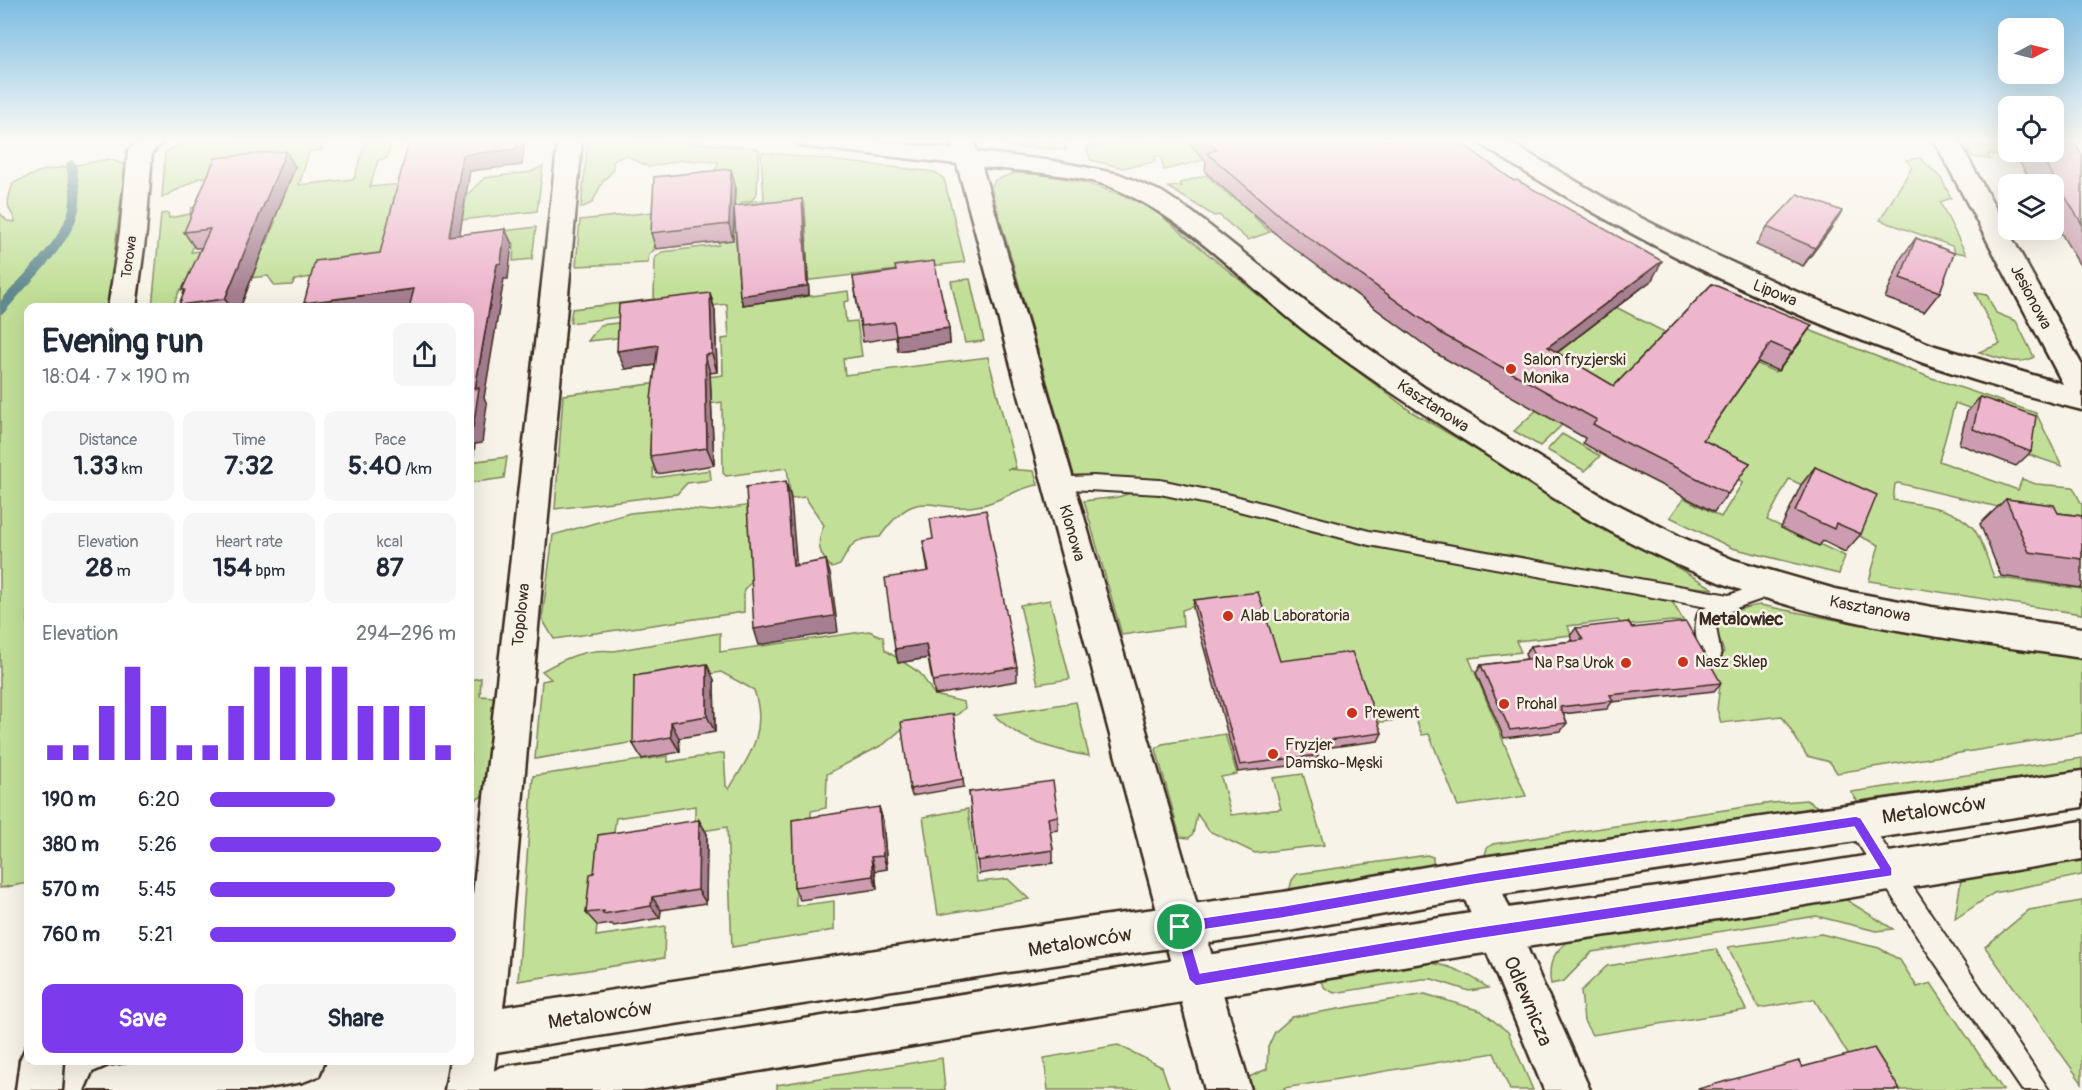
<!DOCTYPE html>
<meta charset="utf-8">
<style>
:root{--surface:#fff;--page:#f6f6f7;--text:#1f2937;--muted:#747a83;--accent:#7c3aed}
body{margin:0;font-family:Pangolin,sans-serif;background:var(--page);color:var(--text);height:100vh;display:flex;flex-direction:column;font-size:22px;white-space:nowrap}
*{box-sizing:border-box;margin:0}
p{font-size:20px;color:var(--muted)}
.icon{flex:none;width:33px;height:33px;fill:none;stroke:currentColor;stroke-width:2;stroke-linecap:round;stroke-linejoin:round}
.map{position:relative;flex:1;overflow:hidden}
.panel{position:absolute;left:24px;top:303px;width:450px;height:762px;display:flex;flex-direction:column;background:var(--surface);border-radius:12px;box-shadow:0 6px 24px #0002}
.panel>*{flex:none}
.needle{width:39px;rotate:83deg}
.fabs{position:absolute;left:1998px;top:18px;display:grid;gap:12px}
.fabs a{display:grid;place-items:center;width:66px;height:66px;border-radius:12px;background:var(--surface);box-shadow:0 6px 24px #0002;font-size:30px}
.pin{position:absolute;display:grid;place-items:center;width:51px;height:51px;color:#fff;margin:-26px;border:3px solid #fff;border-radius:50%;box-shadow:0 2px 6px #0007}
.round{display:grid;place-items:center;flex:none;width:63px;height:63px;border-radius:12px;background:var(--page)}
.overview{display:flex;align-items:center;justify-content:space-between;height:102px;padding:0 18px}
h1{font-size:33px;font-weight:700;line-height:45px}
.stats{display:grid;grid-template-columns:repeat(3,1fr);gap:9px;height:102px;padding:6px 18px}
.stats div{display:grid;align-content:center;border-radius:12px;background:var(--page);text-align:center}
.stats b{font-size:26px;font-weight:700}
.stats small{font-size:16px;font-weight:400}
.stats p{font-size:16px}
.chart{height:168px;padding:12px 18px}
.chart p{display:flex;justify-content:space-between}
.chart svg{width:100%;height:108px;margin-top:6px;stroke:var(--accent);stroke-width:6}
.action{display:flex;gap:12px;margin-top:auto;padding:12px 18px}
.action a{flex:1;height:69px;border-radius:12px;background:var(--accent);color:#fff;font-size:24px;font-weight:700;line-height:69px;text-align:center}
.action a+a{background:var(--page);color:var(--text)}
ul{padding:0 18px;list-style:none;font-size:20px}
li{display:grid;grid-template-columns:96px 72px 1fr;align-items:center;height:45px}
li i{height:15px;border-radius:8px;background:var(--accent)}
.map>svg:first-child{display:block}
.green{fill:#c1df97;stroke:#7e845a;stroke-width:1.5;fill-rule:evenodd}
.lines{fill:none;stroke-linecap:round;stroke-linejoin:round}
.stream{fill:#61888e;fill-rule:evenodd}
.lane-casing{stroke:#3b2a1e;stroke-width:4}
.street-casing{stroke:#3b2a1e;stroke-width:5}
.secondary-casing{stroke:#3b2a1e;stroke-width:5}
.lane{fill:#f7f3e8;fill-rule:evenodd}
.street{fill:#f7f3e8;fill-rule:evenodd}
.secondary{fill:#f7f3e8;fill-rule:evenodd}
.wall{fill:#cc9db0;stroke:#3b2a1e;stroke-width:1.5}
.shaded-wall{fill:#a67f90;stroke:#3b2a1e;stroke-width:1.5}
.building{fill:#edb6cd;stroke:#3b2a1e;stroke-width:1.5}
.route{fill:#7c3aed;stroke:#fff;stroke-width:1.5;fill-rule:evenodd}
.poi-dot{fill:#c8321e;stroke:#f7f3e8;stroke-width:2}
.labels{text-anchor:middle;dominant-baseline:central;stroke-width:5;stroke-linejoin:round;paint-order:stroke}
.far-street-label{font-size:14px;fill:#3b2a1e;stroke:#f7f3e8}
.street-label{font-size:16px;fill:#3b2a1e;stroke:#f7f3e8}
.poi-label{font-size:16px;fill:#3b2a1e;stroke:#f7f3e8;text-anchor:start}
.neighbourhood-label{font-size:18px;font-weight:bold;fill:#3b2a1e;stroke:#f7f3e8}
.near-street-label{font-size:20px;fill:#3b2a1e;stroke:#f7f3e8}
</style>
<div class="map">
<svg width="2082" height="1090" viewBox="0 0 2082 1090">
<rect width="100%" height="100%" fill="#f7f3e8"/>
<filter id="ink" filterUnits="userSpaceOnUse"><feTurbulence type="fractalNoise" baseFrequency=".0167" numOctaves="2"/><feDisplacementMap in="SourceGraphic" scale="12" xChannelSelector="R" yChannelSelector="G"/><feConvolveMatrix kernelMatrix="1 2 1 2 8 2 1 2 1" color-interpolation-filters="sRGB"/></filter>
<g filter="url(#ink)">
<!-- green -->
<g class="green">
<path d="M223,140H325L321,150L309,152L299,185L354,179L366,140H392L387,158L378,160L370,187L403,184L446,238L536,227L532,259L513,261L514,243L464,249L295,280L292,285L275,286L268,276L187,285L180,290L172,307L152,308L161,214L168,213L169,218L190,214L191,208L242,202L211,176L199,178L162,198L165,153L179,144ZM275,222L267,243L191,252L198,235Z"/>
<path d="M588,140H665L756,148L759,150L757,193L752,200L741,203L764,200L761,152L935,172L944,179L965,262L742,288L774,301L848,291L849,301L844,302L846,322L857,321L862,356L843,359L845,375L988,357L1016,468L1007,469L1034,471L1038,485C1018,487 1002,501 982,505C932,516 919,481 880,537C852,539 853,542 840,565L832,568C818,554 816,543 824,525L805,497L791,499L787,468L726,476L723,473L722,402L655,412L653,478L710,470L711,480L687,483L677,494L555,509L563,395L723,375L722,339L729,338L727,304L570,323L572,309L654,299L655,258L662,252L719,245V210L656,220L654,250L649,254L648,263L576,266L580,220L681,209L718,166V162L682,160L649,167L625,155L613,161V171L603,181L592,203L581,208ZM801,205H805L807,241L768,245Z"/>
<polygon points="993,140 1062,140 1066,150 1007,146"/>
<polygon points="1112,140 1280,140 1164,170 1161,157 1155,156 1155,162 1123,168 1091,160 1086,147 1113,144"/>
<polygon points="1962,140 1979,140 1983,146 2008,148 2008,152 2040,152 2082,163 1988,154 1990,159 1972,157"/>
<polygon points="1920,158 1941,178 1951,198 1940,202 1966,254 1955,252 1952,246 1880,220 1912,167 1906,160"/>
<path d="M110,159L125,165L108,307L28,308V883L0,888V213L7,221L15,222C14,215 11,214 9,208C6,201 11,191 13,183L41,171Z"/>
<polygon points="543,166 537,211 462,220 461,201 484,178 531,172"/>
<path d="M1015,173C1062,174 1112,188 1154,210L1289,320L1412,412L1714,589L1662,584L1684,622L1672,621L1622,626L1618,620L1568,626L1571,635L1516,641L1521,652L1469,658L1526,796L1458,806L1429,734L1422,735L1415,718L1373,723L1285,689L1256,599L1191,607L1182,610L1183,626L1122,635L1084,501L1118,497L1131,493L1132,485L1114,477L1074,475L991,188L995,180Z"/>
<polygon points="1206,175 1232,198 1275,183 1311,194 1253,216 1270,232 1248,240 1219,215 1214,216 1168,187 1182,186 1180,183"/>
<polygon points="970,279 984,341 965,343 951,281"/>
<path d="M1975,293L1987,295L1996,313L2016,321L2034,357C2019,367 1995,357 1979,352L2000,344Z"/>
<path d="M1606,302L1674,337L1704,339L1775,372L1804,328L1929,377L2036,413L2062,466L2024,453L2026,429L1955,403L1939,461L2018,490L2022,479L2036,484L2073,487L2082,505V527L1898,483L1895,484L1893,500C1920,505 1953,506 1973,528C1983,540 1988,563 1994,577L2082,589V614L1869,581L1879,545L1855,534L1863,513L1789,479L1767,520L1845,556L1839,574L1732,548L1670,517L1684,498L1721,517L1743,482L1689,455L1630,383L1590,398L1540,446L1514,431L1570,379L1546,362Z"/>
<polygon points="661,318 626,337 588,341 600,325"/>
<polygon points="1562,434 1600,456 1585,471 1547,450"/>
<polygon points="507,457 504,478 470,483 470,462"/>
<polygon points="751,505 752,582 744,589 744,612 554,639 542,619 553,535 630,513 679,508 712,511"/>
<polygon points="1050,600 1070,679 1038,684 1020,605"/>
<path d="M1760,605L1909,634L2082,659V733L1837,773L1830,762L1807,756L1782,716L1721,723L1717,709L1720,685L1704,657L1724,652L1715,628C1727,611 1740,608 1760,605Z"/>
<path d="M869,631L883,637L885,650L920,673L935,695L964,702L965,708L957,715L925,718L908,724L884,744L827,774L826,808L811,811V829L795,831L796,906L834,901V930L732,947L727,827L695,832V806L616,818L612,845L604,847L596,936L665,926L664,958L518,981L533,776L668,756V762L724,753L726,786L729,789C750,755 768,731 754,690L721,672L642,687L640,741L535,759L542,681L551,679L542,671C565,658 587,648 614,651L720,633V652Z"/>
<polygon points="481,678 480,696 493,697 499,717 489,782 481,797 470,803 470,680"/>
<path d="M1076,702L1089,756C1053,750 1020,741 994,715Z"/>
<polygon points="1225,734 1237,774 1221,777 1231,815 1281,809 1273,778 1303,774 1324,845 1255,853 1209,831 1197,814 1193,834 1189,838 1180,837 1156,749 1162,744"/>
<polygon points="2082,758 2082,774 1869,806 1858,802 1851,792"/>
<polygon points="1806,800 1818,807 1818,813 1484,858 1487,848 1493,844 1772,803"/>
<polygon points="968,809 977,882 1008,879 1029,899 938,915 923,817"/>
<polygon points="2082,851 2082,875 1994,893 1955,919 1961,880 1971,871"/>
<polygon points="1427,855 1433,857 1433,866 1289,892 1292,880 1297,874"/>
<path d="M1825,897L1845,899L1893,929L1876,931L1816,916L1592,952L1564,981L1551,984C1546,959 1559,945 1580,934Z"/>
<polygon points="2082,901 2082,1083 1985,947 2029,910"/>
<polygon points="1821,934 1879,948 1900,960 1917,987 1931,983 2003,1090 1870,1090 1814,999 1759,1008 1728,947"/>
<polygon points="1716,949 1746,1010 1592,1035 1584,1021 1581,991 1607,966"/>
<path d="M1420,962C1446,963 1467,972 1488,988L1469,991L1432,979H1422L1334,993L1325,988L1319,979Z"/>
<polygon points="1425,994 1481,1011 1508,1032 1533,1090 1510,1090 1494,1053 1284,1088 1285,1090 1253,1090 1249,1077 1267,1069 1268,1047 1275,1032 1292,1017"/>
<polygon points="1118,1045 1162,1067 1170,1090 1048,1090 1044,1058"/>
<polygon points="942,1058 945,1090 777,1090 777,1085"/>
</g>
<g class="lines">
<!-- stream -->
<path class="stream" d="M71,160L76,163C77,175 81,188 80,201C78,241 28,282 4,313L0,314V302C22,274 68,238 70,200C71,188 67,175 66,163Z"/>
<defs>
<g id="lane">
<path d="M1093,476L1160,480L1231,495L1369,531L1729,595L1775,579L1782,582L1784,587L1782,592L1736,608L1715,621L1721,656L1718,662L1711,664L1704,662C1697,647 1692,627 1699,611L1707,607L1369,545L1231,509L1160,494L1052,488L1049,483L1052,478Z"/>
<polygon points="1856,811 1864,814 2049,1090 2022,1090 1925,948 1848,828 1845,821 1848,814"/>
</g>
<g id="street">
<polygon points="139,140 164,140 152,153 146,232 136,308 108,308 120,232 128,151"/>
<polygon points="558,140 582,140 505,993 491,1090 445,1090 450,1060 470,1060 470,921"/>
<path d="M796,140H867L953,149L950,140H974L977,152L1054,161L1119,174L1162,192L1192,212L1331,322L1425,388L1607,499L1681,537L1734,560L1835,589L1932,607L2082,628V658C1959,640 1830,626 1714,580C1670,563 1627,541 1586,518C1554,499 1523,478 1492,458C1431,419 1371,380 1313,337C1248,288 1191,221 1116,189C1082,174 1019,171 982,167L1251,1090H1205L957,164L808,147L800,145Z"/>
<path d="M1478,140H1506L1623,209L1709,252L1797,292L1935,346L2063,384L1934,140H1958L2082,365V410C1869,358 1666,263 1482,145Z"/>
<polygon points="1476,858 1490,864 1590,1090 1544,1090 1456,878 1462,864"/>
<polygon points="28,1043 28,1060 64,1060 62,1090 16,1090 20,1060"/>
</g>
<g id="secondary">
<polygon points="2082,771 2082,807 1476,898 1283,932 1079,961 470,1056 470,1012 1079,919 1283,892 1476,858"/>
<polygon points="2082,821 2082,859 1752,914 1471,955 642,1090 479,1090 486,1074 502,1067 1471,913 1752,874"/>
<polygon points="154,1060 325,1060 319,1076 303,1082 255,1090 87,1090 94,1074 110,1067"/>
</g>
</defs>
<!-- lane casing -->
<use href="#lane" class="lane-casing"/>
<!-- street casing -->
<use href="#street" class="street-casing"/>
<!-- secondary casing -->
<use href="#secondary" class="secondary-casing"/>
<!-- lane -->
<use href="#lane" class="lane"/>
<!-- street -->
<use href="#street" class="street"/>
<!-- secondary -->
<use href="#secondary" class="secondary"/>
</g>
<!-- wall -->
<g class="wall">
<polygon points="1186,140 1457,140 1652,280 1557,353 1614,386 1712,284 1799,344 1778,371 1758,362 1703,440 1750,463 1714,512 1610,459 1583,443 1585,438 1437,354 1284,241 1205,172 1206,161"/>
<polygon points="2013,152 2054,152 2082,155 2082,265 2079,264 2054,221 2054,184 2033,184"/>
<polygon points="295,167 240,308 181,308 179,305 201,248 195,248 184,232"/>
<polygon points="735,185 734,206 804,209 809,295 743,305 740,296 734,209 733,240 656,249 651,233"/>
<polygon points="1767,227 1830,230 1803,266 1756,245"/>
<polygon points="1916,238 1940,292 1924,312 1885,298 1901,258"/>
<polygon points="853,277 949,328 950,344 898,351 896,337 863,342"/>
<polygon points="710,293 715,311 717,372 710,373 714,465 657,474 650,456 655,365 625,369"/>
<polygon points="1980,397 2031,452 2016,466 1959,444 1967,412"/>
<polygon points="1815,467 1861,534 1845,552 1823,541 1819,546 1781,528 1801,485"/>
<polygon points="2006,499 2058,513 2082,516 2082,587 2081,588 2001,576 1980,524"/>
<polygon points="923,541 1017,667 1017,681 935,695 928,658 898,663 895,649 928,571"/>
<polygon points="1194,600 1382,733 1378,741 1316,749 1318,755 1315,763 1238,772 1193,608"/>
<polygon points="1576,628 1632,628 1721,683 1714,691 1612,702 1607,709 1563,714 1567,723 1561,731 1504,738 1476,673 1481,665 1527,659 1525,654 1531,646 1573,641 1570,636"/>
<polygon points="714,680 715,732 679,738 680,752 642,759 633,744"/>
<polygon points="953,714 964,787 912,796 910,789"/>
<polygon points="969,792 1058,816 1058,830 1050,831 1053,850 1053,863 979,874"/>
<polygon points="879,807 883,821 887,869 875,871 877,889 800,900 794,887"/>
<polygon points="699,820 707,834 706,903 661,910 660,918 614,926 612,924 598,926 586,913 594,873"/>
</g>
<!-- shaded-wall -->
<g class="shaded-wall">
<polygon points="517,140 525,140 522,165 470,171 457,251 449,236 463,155"/>
<polygon points="286,151 295,167 240,308 231,308 225,299"/>
<polygon points="731,169 735,185 733,240 729,224"/>
<polygon points="802,199 804,209 809,295 743,305 740,296"/>
<polygon points="1842,211 1830,230 1803,266 1815,248"/>
<polygon points="505,229 512,244 508,279 504,279 484,398 487,404 482,443 475,444 470,489 470,428 475,389 497,264"/>
<polygon points="1662,261 1652,280 1539,366 1548,347"/>
<polygon points="414,289 422,305 399,308 307,308 304,303"/>
<polygon points="710,293 715,311 717,372 712,354"/>
<polygon points="1812,325 1799,344 1778,371 1792,352"/>
<polygon points="949,328 950,344 898,351 896,335"/>
<polygon points="658,345 664,364 625,369 617,351"/>
<polygon points="705,355 710,373 714,465 707,448"/>
<polygon points="786,481 791,499 798,583 793,566"/>
<polygon points="826,560 831,577 838,632 759,645 754,629"/>
<polygon points="926,644 928,658 898,663 895,649"/>
<polygon points="707,664 714,680 715,732 707,716"/>
<polygon points="671,722 679,738 680,752 671,737"/>
<polygon points="879,807 883,821 887,869 883,856"/>
<polygon points="699,820 707,834 706,903 698,890"/>
<polygon points="871,857 875,871 877,889 873,876"/>
<polygon points="652,897 661,910 660,918 651,906"/>
</g>
<!-- building -->
<g class="building">
<polygon points="422,140 465,140 465,141 465,140 517,140 516,149 463,155 449,236 505,229 501,263 497,264 475,389 479,388 473,428 470,428 470,308 409,308 414,289 304,303 315,261 380,253 409,141"/>
<polygon points="1206,140 1457,140 1514,181 1517,180 1662,261 1548,347 1614,386 1712,284 1812,325 1792,352 1771,343 1703,440 1750,463 1728,494 1621,440 1593,424 1597,420 1444,335 1287,222 1207,153 1217,150"/>
<polygon points="2054,140 2072,140 2082,155 2082,224 2038,152 2054,152"/>
<polygon points="286,151 225,299 179,305 185,290 182,290 210,229 184,232 215,158"/>
<polygon points="731,169 729,224 651,233 654,177"/>
<polygon points="1798,194 1842,211 1815,248 1767,227"/>
<polygon points="802,199 807,286 740,296 734,206"/>
<polygon points="1916,238 1954,253 1940,292 1900,278"/>
<polygon points="934,261 949,328 896,335 894,322 861,326 853,277 896,271 895,266"/>
<polygon points="710,293 712,354 705,355 707,448 650,456 651,399 658,345 617,351 619,304"/>
<polygon points="1980,397 2036,416 2031,452 1973,429"/>
<polygon points="1815,467 1877,495 1861,534 1836,523 1834,529 1795,511"/>
<polygon points="786,481 793,566 826,560 834,616 754,629 746,487"/>
<polygon points="2006,499 2054,505 2058,513 2082,516 2082,559 2029,552"/>
<polygon points="986,510 1017,667 933,681 926,644 895,649 885,578 929,571 923,541 933,539 930,519"/>
<polygon points="1258,592 1280,661 1352,652 1382,733 1314,742 1318,755 1240,765 1194,600"/>
<polygon points="1628,622 1632,628 1686,622 1721,683 1610,695 1613,701 1560,707 1567,723 1510,730 1481,665 1536,658 1531,646 1583,640 1576,628"/>
<polygon points="707,664 707,716 671,722 671,737 633,744 634,676"/>
<polygon points="953,714 963,779 910,789 901,722"/>
<polygon points="1053,781 1058,816 1048,818 1053,850 977,861 969,792"/>
<polygon points="879,807 883,856 871,857 873,876 794,887 792,820"/>
<polygon points="699,820 698,890 652,897 651,906 603,914 604,911 586,913 590,874 594,873 598,835"/>
<polygon points="1874,1048 1900,1090 1698,1090 1698,1089 1799,1061 1802,1067"/>
</g>
</g>
<!-- sky -->
<linearGradient id="sky" x2="0" y2="1"><stop stop-color="#7cbce2"/><stop offset="0.48" stop-color="#fbfaf5"/><stop offset="1" stop-color="#fbfaf5" stop-opacity="0"/></linearGradient>
<rect width="2082" height="292" fill="url(#sky)"/>
<!-- route -->
<path class="route" d="M1856,816L1861,818L1892,868V876L1471,940L1196,986L1189,980L1174,927L1180,921L1283,906L1476,873ZM1854,827L1879,868L1471,928L1200,973L1188,932L1283,918L1476,884Z"/>
<!-- markers -->
<g class="poi-dot">
<circle cx="1511" cy="369" r="6"/>
<circle cx="1228" cy="616" r="6"/>
<circle cx="1683" cy="662" r="6"/>
<circle cx="1626" cy="663" r="6"/>
<circle cx="1504" cy="704" r="6"/>
<circle cx="1352" cy="713" r="6"/>
<circle cx="1273" cy="754" r="6"/>
</g>
<g class="labels">
<!-- far-street labels -->
<g class="far-street-label">
<text transform="translate(129 257) rotate(-82)">Torowa</text>
</g>
<!-- street labels -->
<g class="street-label">
<text transform="translate(1775 293) rotate(22)">Lipowa</text>
<text transform="translate(2031 297) rotate(62)">Jesionowa</text>
<text transform="translate(1433 406) rotate(33)">Kasztanowa</text>
<text transform="translate(1072 533) rotate(74)">Klonowa</text>
<text transform="translate(1870 609) rotate(11)">Kasztanowa</text>
<text transform="translate(521 615) rotate(-84)">Topolowa</text>
</g>
<!-- poi labels -->
<g class="poi-label">
<text x="1523" y="360">Salon fryzjerski<tspan x="1523" dy="18">Monika</tspan></text>
<text x="1240" y="616">Alab Laboratoria</text>
<text x="1695" y="662">Nasz Sklep</text>
<text x="1614" y="663" text-anchor="end">Na Psa Urok</text>
<text x="1516" y="704">Prohal</text>
<text x="1364" y="713">Prewent</text>
<text x="1285" y="745">Fryzjer<tspan x="1285" dy="18">Damsko-Męski</tspan></text>
</g>
<!-- neighbourhood labels -->
<g class="neighbourhood-label">
<text x="1741" y="619">Metalowiec</text>
</g>
<!-- near-street labels -->
<g class="near-street-label">
<text transform="translate(1934 810) rotate(-8)">Metalowców</text>
<text transform="translate(1080 942) rotate(-9)">Metalowców</text>
<text transform="translate(1528 1001) rotate(67)">Odlewnicza</text>
<text transform="translate(600 1015) rotate(-8)">Metalowców</text>
</g>
</g>
</svg>
<div class="fabs">
<a><svg class="needle" viewBox="-14 -14 28 28"><path d="M0-13l5 13h-10z" fill="#e53935"/><path d="M0 13l5-13h-10z" fill="#747a83"/></svg></a>
<a><svg class="icon" aria-label="locate" viewBox="0 0 24 24"><circle cx="12" cy="12" r="6"/><path d="M12 2v4M12 18v4M2 12h4M18 12h4"/></svg></a>
<a><svg class="icon" aria-label="layers" viewBox="0 0 24 24"><path d="M12 4l9 5-9 5-9-5zM3 14l9 5 9-5"/></svg></a>
</div>
<div class="pin" style="left:1180px;top:927px;background:#1e9e55"><svg class="icon" aria-label="arrive" viewBox="0 0 24 24"><path d="M6 21V4h12l-3 4 3 4H6"/></svg></div>
<section class="panel">
<div class="overview"><div><h1>Evening run</h1><p>18:04 · 7 × 190 m</p></div><a class="round"><svg class="icon" aria-label="share" viewBox="0 0 24 24"><path d="M12 15V3M7 8l5-5 5 5M5 13v7h14v-7"/></svg></a></div>
<div class="stats">
<div><p>Distance</p><b>1.33<small> km</small></b></div>
<div><p>Time</p><b>7:32</b></div>
<div><p>Pace</p><b>5:40<small> /km</small></b></div>
</div>
<div class="stats">
<div><p>Elevation</p><b>28<small> m</small></b></div>
<div><p>Heart rate</p><b>154<small> bpm</small></b></div>
<div><p>kcal</p><b>87</b></div>
</div>
<div class="chart"><p><span>Elevation</span>294–296 m</p>
<svg viewBox="0 0 160 44" preserveAspectRatio="none"><path d="M5 44V38M15 44V38M25 44V22M35 44V6M45 44V22M55 44V38M65 44V38M75 44V22M85 44V6M95 44V6M105 44V6M115 44V6M125 44V22M135 44V22M145 44V22M155 44V38"/></svg>
</div>
<ul>
<li><b>190 m</b>6:20<i style="width:51%"></i></li>
<li><b>380 m</b>5:26<i style="width:94%"></i></li>
<li><b>570 m</b>5:45<i style="width:75%"></i></li>
<li><b>760 m</b>5:21<i style="width:100%"></i></li>
</ul>
<div class="action"><a>Save</a><a>Share</a></div>
</section>
</div>
